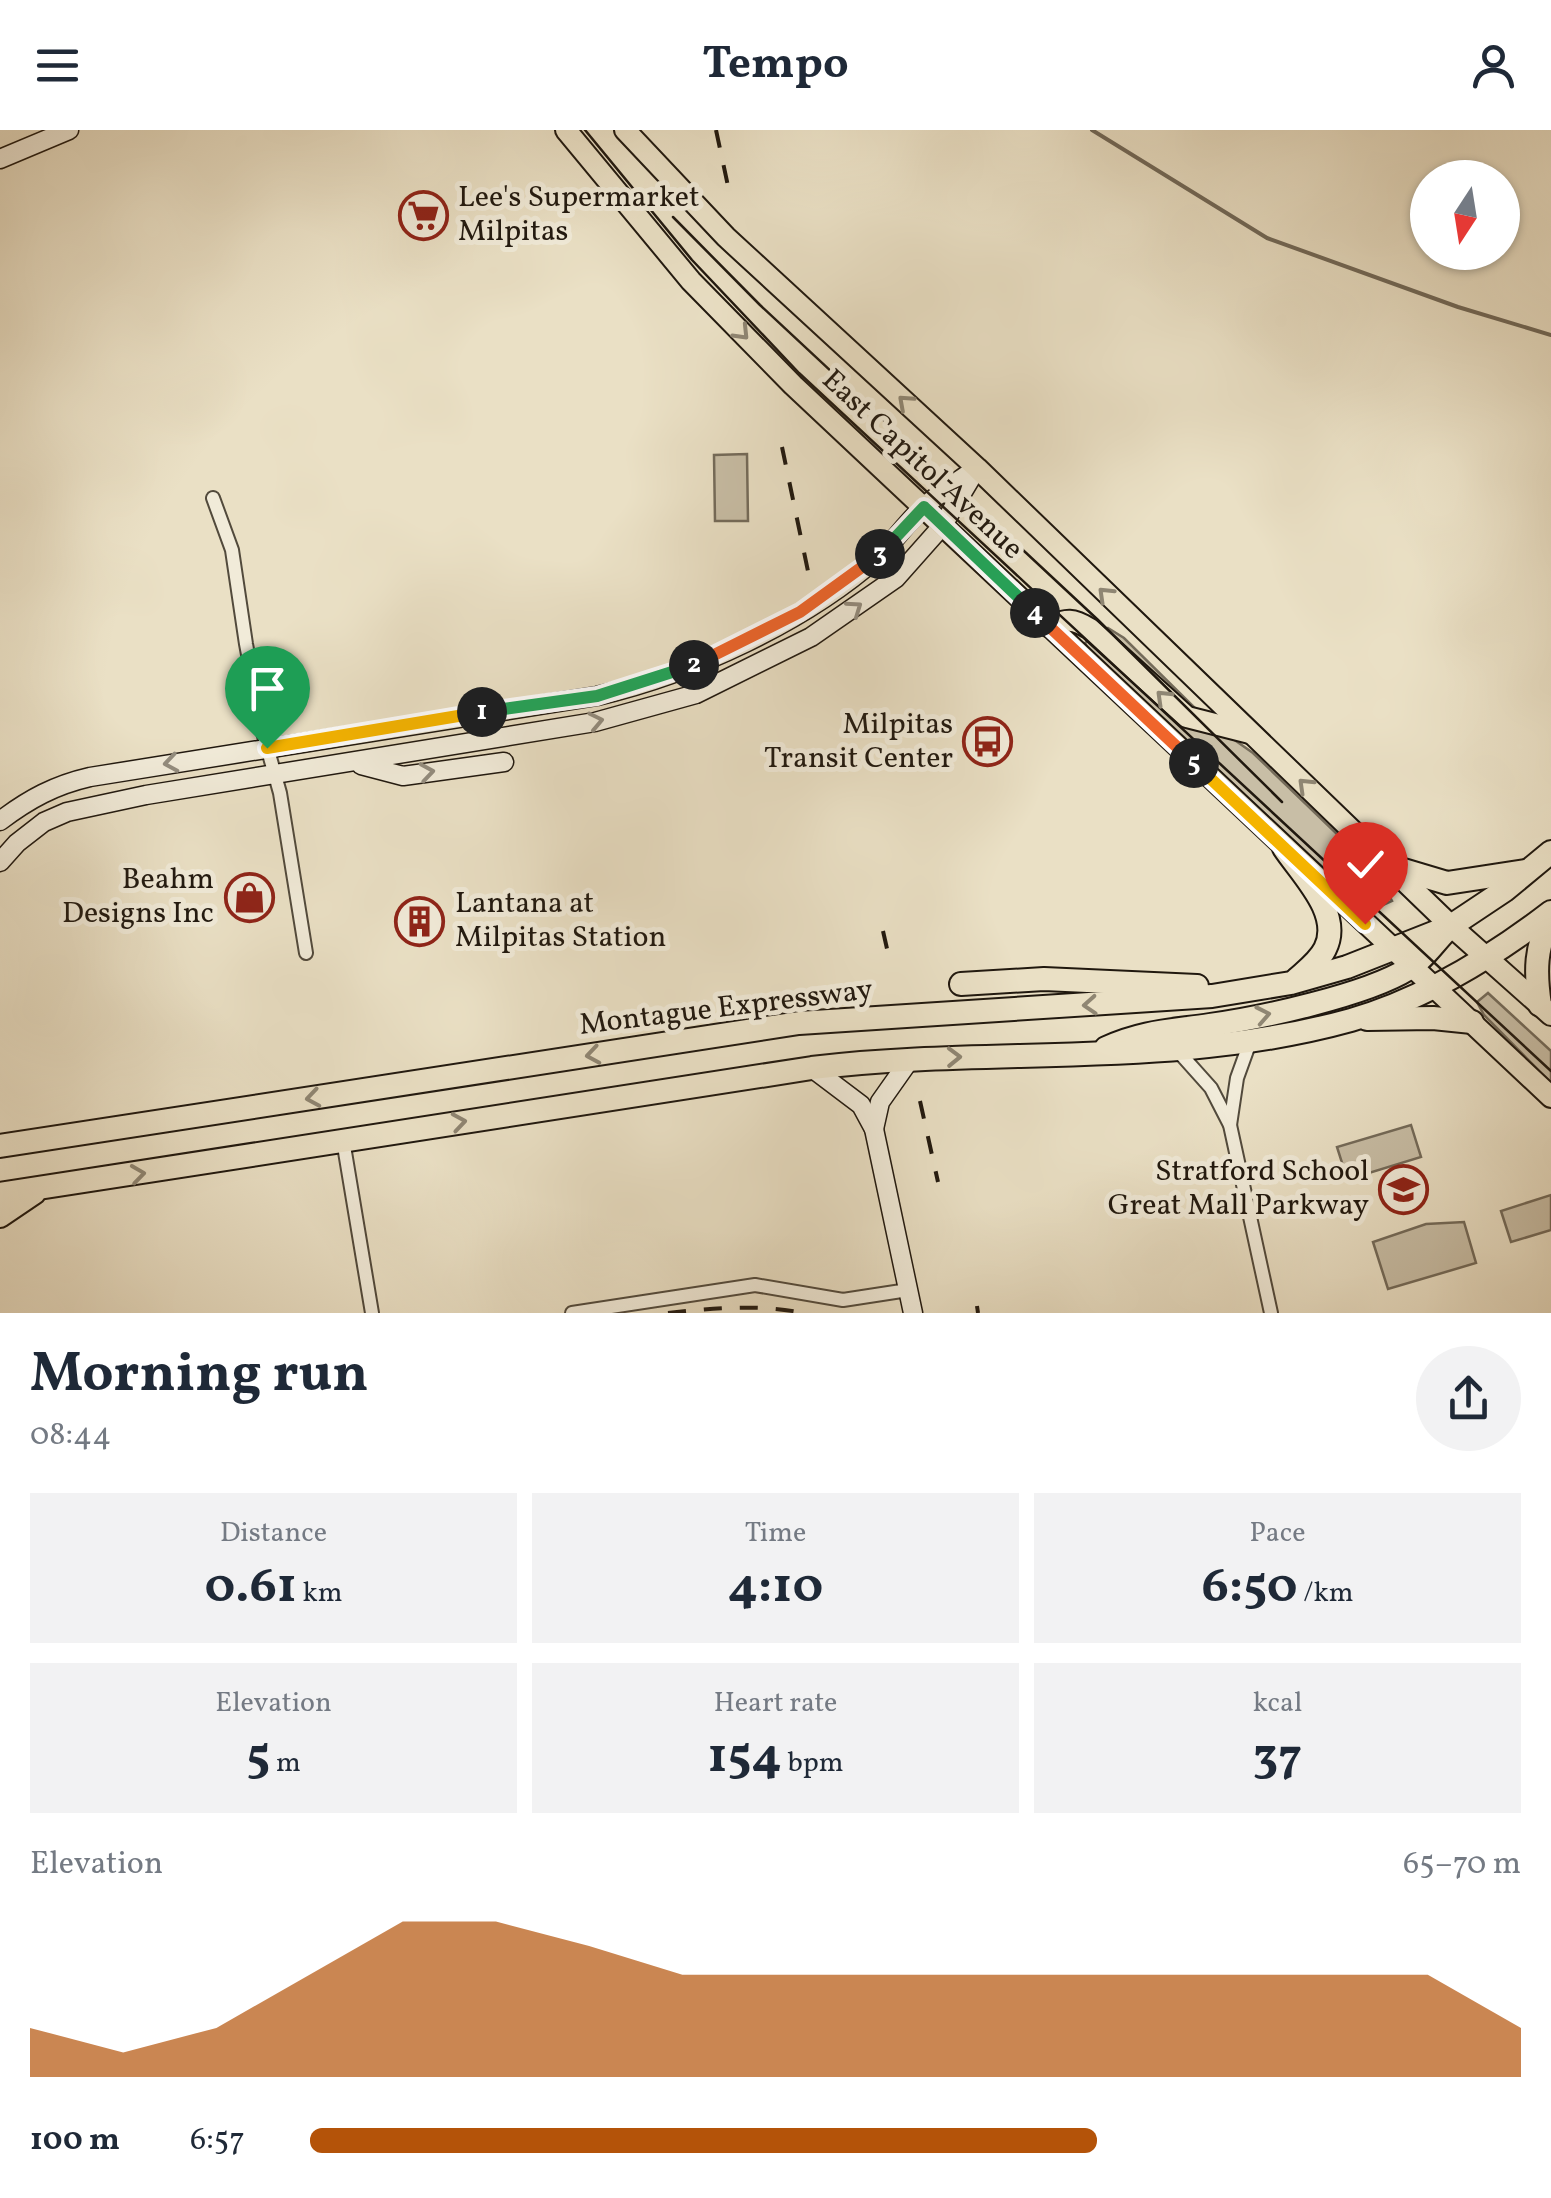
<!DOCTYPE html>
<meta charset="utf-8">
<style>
:root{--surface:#fff;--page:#f2f2f3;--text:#1f2937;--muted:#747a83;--accent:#b45309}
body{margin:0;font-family:Vollkorn,serif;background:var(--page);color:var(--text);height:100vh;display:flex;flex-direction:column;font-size:38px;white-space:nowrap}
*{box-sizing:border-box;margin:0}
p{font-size:32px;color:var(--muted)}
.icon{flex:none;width:55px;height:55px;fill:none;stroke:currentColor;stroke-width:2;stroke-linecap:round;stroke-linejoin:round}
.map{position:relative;height:1183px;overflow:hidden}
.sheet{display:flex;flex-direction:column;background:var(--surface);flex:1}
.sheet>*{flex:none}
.needle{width:65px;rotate:192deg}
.buttons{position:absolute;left:1410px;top:30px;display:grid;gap:20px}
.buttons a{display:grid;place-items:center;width:110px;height:110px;border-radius:50%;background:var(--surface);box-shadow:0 2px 8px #0004;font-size:50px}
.pin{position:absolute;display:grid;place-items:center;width:85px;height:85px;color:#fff;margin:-102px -42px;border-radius:50% 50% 50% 0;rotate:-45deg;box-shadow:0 0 10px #0007}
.pin .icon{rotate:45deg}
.km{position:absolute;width:50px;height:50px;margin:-25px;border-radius:50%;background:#222;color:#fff;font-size:28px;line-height:50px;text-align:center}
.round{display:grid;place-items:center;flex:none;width:105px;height:105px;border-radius:52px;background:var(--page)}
.summary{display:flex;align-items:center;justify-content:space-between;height:170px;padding:0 30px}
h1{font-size:55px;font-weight:700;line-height:75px}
.metrics{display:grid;grid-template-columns:repeat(3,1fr);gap:15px;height:170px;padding:10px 30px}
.metrics div{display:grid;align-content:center;border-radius:0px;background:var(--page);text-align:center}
.metrics b{font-size:50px;font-weight:700}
.metrics small{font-size:28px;font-weight:400}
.metrics p{font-size:28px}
.chart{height:280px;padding:20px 30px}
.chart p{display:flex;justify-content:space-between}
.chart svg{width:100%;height:180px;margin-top:10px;fill:var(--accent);opacity:.7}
ul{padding:0 30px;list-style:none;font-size:32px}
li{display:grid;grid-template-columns:160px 120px 1fr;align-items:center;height:75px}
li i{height:25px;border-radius:12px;background:var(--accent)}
header{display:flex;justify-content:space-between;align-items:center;height:130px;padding:0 30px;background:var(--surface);font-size:45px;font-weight:700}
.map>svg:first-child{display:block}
.green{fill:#c8bea6;stroke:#746b5a;stroke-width:2.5}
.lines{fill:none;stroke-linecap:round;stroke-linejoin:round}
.stream{stroke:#706757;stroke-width:4}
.street-casing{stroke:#524a3c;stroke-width:16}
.secondary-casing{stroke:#20180f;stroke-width:21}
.primary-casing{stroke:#20180f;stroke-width:24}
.highway-casing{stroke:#20180f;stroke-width:26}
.street{stroke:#f1ebd9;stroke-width:12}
.secondary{stroke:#f1ebd9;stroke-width:18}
.primary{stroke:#eae0c5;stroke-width:20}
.highway{stroke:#eae0c5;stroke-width:22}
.tram{stroke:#20180f;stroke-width:2.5}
.rail{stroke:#20180f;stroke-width:4;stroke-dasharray:18 18;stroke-linecap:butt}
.oneway{stroke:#8f8673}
.oneway2{stroke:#938c7e}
.split-1-casing{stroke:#fff;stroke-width:20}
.split-2-casing{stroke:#fff;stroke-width:20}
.split-3-casing{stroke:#fff;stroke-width:20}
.split-4-casing{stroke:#fff;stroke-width:20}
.split-5-casing{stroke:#fff;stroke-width:20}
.split-6-casing{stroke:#fff;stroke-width:20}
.split-1{stroke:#f5b400;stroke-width:12}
.split-2{stroke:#22a559;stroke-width:12}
.split-3{stroke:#f0652b;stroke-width:12}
.split-4{stroke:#22a559;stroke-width:12}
.split-5{stroke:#f0652b;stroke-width:12}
.split-6{stroke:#f5b400;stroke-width:12}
.labels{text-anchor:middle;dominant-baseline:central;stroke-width:10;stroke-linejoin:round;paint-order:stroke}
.poi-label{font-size:30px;fill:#20180f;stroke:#f1ebd9;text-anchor:end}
.street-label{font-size:30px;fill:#20180f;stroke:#f1ebd9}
</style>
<header><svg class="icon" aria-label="menu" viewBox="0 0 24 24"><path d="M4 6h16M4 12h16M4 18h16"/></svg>Tempo<svg class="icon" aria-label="person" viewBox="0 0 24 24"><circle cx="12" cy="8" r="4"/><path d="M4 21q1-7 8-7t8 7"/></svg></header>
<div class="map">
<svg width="1551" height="1183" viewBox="0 0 1551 1183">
<rect width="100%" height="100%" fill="#eae0c5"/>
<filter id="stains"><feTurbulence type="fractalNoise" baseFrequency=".002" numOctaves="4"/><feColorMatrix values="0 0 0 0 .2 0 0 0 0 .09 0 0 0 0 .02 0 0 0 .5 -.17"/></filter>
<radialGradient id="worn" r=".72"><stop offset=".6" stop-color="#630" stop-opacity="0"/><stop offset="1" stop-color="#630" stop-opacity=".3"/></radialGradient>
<!-- green -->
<g class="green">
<polygon points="747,324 748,391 715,391 714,325"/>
<polygon points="1108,498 1124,508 1209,592 1253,623 1365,731 1379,747 1392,771 1374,779 1358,770 1220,642 1095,532 1085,513"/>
<polygon points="1488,863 1551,921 1551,953 1484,885 1477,872"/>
<polygon points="1411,995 1421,1027 1343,1051 1340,1041 1344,1039 1337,1017"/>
<polygon points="1551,1065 1551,1100 1511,1112 1501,1081"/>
<polygon points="1464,1092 1476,1133 1388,1159 1373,1112 1426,1094"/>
</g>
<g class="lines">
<!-- stream -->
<polyline class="stream" points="1092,0 1267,108 1458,177 1551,205"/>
<defs>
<g id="street">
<polyline points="213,368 232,420 246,514 262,599 280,663 306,823"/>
<polyline points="1177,920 1211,958 1230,995 1271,1183"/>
<polyline points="1230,995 1237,948 1250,912"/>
<polyline points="343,1010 372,1183"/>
<polyline points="572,1183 755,1155 843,1170 908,1160"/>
</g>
<g id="secondary">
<polyline points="0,29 69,0"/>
<polyline points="361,635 403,646 504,632"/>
<path d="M0,691C29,669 55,655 90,647L597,566C692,544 805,492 878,427C895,411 907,391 925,376C938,364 954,354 968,344"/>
<polyline points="0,732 17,713 44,692 67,682 146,665 595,592 696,564 811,507 896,448 943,395 977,338"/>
<polyline points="812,938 861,975 874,999 913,1183"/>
<polyline points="874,999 880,972 911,928"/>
</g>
<g id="primary">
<polyline points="566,0 691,151 793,255 1551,967"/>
<polyline points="625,0 726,107 977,338 1451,796 1551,885"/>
<path d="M1048,496C1067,489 1073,488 1090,499L1187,587L1250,603"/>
</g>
<g id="highway">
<path d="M1284,718C1302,745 1343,784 1325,819C1319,831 1307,840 1297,849"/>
<polyline points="1390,736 1447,753 1525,741"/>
<polyline points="961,854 1044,849 1197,856"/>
<path d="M1540,875C1535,842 1535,817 1551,787"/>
<polyline points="1367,889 1433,888 1472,892"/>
<path d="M1106,918C1144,901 1170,901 1210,895C1261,888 1366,865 1408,839C1423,830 1434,813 1446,801"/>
<polyline points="0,1016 799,893 1212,866 1291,853 1347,837 1451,796 1505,760 1551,722"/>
<path d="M0,1064L812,938C991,916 1175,939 1351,890C1424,869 1491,828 1551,782"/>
<polyline points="0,1086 34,1063"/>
</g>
</defs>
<!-- street casing -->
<use href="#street" class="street-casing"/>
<!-- secondary casing -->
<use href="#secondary" class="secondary-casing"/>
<!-- primary casing -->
<use href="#primary" class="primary-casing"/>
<!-- highway casing -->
<use href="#highway" class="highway-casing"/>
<!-- street -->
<use href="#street" class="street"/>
<!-- secondary -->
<use href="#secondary" class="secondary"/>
<!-- primary -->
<use href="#primary" class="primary"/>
<!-- highway -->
<use href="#highway" class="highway"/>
<!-- tram -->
<g class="tram">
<polyline points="585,0 692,130 799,243 1551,941"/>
<polyline points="673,87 760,175 1097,489 1282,672"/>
</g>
<!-- rail -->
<g class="rail">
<polyline points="716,0 731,70"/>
<polyline points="782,317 809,446"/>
<polyline points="883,801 890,832"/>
<polyline points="920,971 938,1052"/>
<polyline points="977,1176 978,1183"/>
<path d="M668,1183C714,1178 758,1174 804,1183"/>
</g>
</g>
<!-- one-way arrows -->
<defs><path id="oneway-chevron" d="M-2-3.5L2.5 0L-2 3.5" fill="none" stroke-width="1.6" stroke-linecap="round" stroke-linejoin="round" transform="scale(2.5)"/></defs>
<g class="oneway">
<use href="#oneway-chevron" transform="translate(742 203) rotate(46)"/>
<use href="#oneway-chevron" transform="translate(905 272) rotate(-138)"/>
<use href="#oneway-chevron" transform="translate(1105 464) rotate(-136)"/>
<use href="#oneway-chevron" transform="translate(1163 567) rotate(-136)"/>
<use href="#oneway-chevron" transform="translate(1305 655) rotate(-136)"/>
<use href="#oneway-chevron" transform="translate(1090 875) rotate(176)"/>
<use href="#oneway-chevron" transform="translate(1263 885) rotate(-11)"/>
<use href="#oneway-chevron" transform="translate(593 925) rotate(171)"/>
<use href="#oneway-chevron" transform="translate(954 927) rotate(-1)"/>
<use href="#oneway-chevron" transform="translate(313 968) rotate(171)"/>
<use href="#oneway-chevron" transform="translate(459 992) rotate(-9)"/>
<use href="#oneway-chevron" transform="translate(138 1044) rotate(-8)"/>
</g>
<g class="oneway2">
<use href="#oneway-chevron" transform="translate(855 478) rotate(-35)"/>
<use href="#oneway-chevron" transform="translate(596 591) rotate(-12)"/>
<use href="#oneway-chevron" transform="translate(171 633) rotate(171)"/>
<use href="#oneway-chevron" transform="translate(427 642) rotate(-9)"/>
</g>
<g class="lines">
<defs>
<polyline id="split-1" points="267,618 482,582"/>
<polyline id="split-2" points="482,582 597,566 694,535"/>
<polyline id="split-3" points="694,535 800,482 880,424"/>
<polyline id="split-4" points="880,424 924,377 1035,483"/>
<polyline id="split-5" points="1035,483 1194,633"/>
<polyline id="split-6" points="1194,633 1365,794"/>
</defs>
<!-- split-1 casing -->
<use href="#split-1" class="split-1-casing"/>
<!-- split-2 casing -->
<use href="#split-2" class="split-2-casing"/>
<!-- split-3 casing -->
<use href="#split-3" class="split-3-casing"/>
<!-- split-4 casing -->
<use href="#split-4" class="split-4-casing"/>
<!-- split-5 casing -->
<use href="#split-5" class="split-5-casing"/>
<!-- split-6 casing -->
<use href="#split-6" class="split-6-casing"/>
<!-- split-1 -->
<use href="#split-1" class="split-1"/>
<!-- split-2 -->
<use href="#split-2" class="split-2"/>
<!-- split-3 -->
<use href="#split-3" class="split-3"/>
<!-- split-4 -->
<use href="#split-4" class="split-4"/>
<!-- split-5 -->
<use href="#split-5" class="split-5"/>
<!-- split-6 -->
<use href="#split-6" class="split-6"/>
</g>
<!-- icons -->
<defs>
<symbol id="supermarket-ring" viewBox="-11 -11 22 22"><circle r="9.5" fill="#f1ebd9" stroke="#8f2418" stroke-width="1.5"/><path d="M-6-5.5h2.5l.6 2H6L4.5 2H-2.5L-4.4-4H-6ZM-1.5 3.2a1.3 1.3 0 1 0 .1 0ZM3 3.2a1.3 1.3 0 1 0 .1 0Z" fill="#8f2418"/></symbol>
<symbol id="bus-ring" viewBox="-11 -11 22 22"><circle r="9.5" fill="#f1ebd9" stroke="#8f2418" stroke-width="1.5"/><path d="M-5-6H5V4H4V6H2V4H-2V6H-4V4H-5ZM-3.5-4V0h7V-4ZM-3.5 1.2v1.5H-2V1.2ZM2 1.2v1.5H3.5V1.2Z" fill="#8f2418"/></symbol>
<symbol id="shop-ring" viewBox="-11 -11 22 22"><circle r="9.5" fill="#f1ebd9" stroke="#8f2418" stroke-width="1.5"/><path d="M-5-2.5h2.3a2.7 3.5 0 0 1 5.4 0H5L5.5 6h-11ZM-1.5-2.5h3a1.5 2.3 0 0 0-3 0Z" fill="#8f2418"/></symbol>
<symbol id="building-ring" viewBox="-11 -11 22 22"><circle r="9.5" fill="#f1ebd9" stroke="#8f2418" stroke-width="1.5"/><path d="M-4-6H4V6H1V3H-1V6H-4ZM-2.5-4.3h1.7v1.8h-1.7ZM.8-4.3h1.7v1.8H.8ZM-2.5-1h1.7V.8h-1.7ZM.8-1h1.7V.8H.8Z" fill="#8f2418"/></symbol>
<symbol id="school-ring" viewBox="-11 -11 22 22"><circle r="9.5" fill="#f1ebd9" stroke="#8f2418" stroke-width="1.5"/><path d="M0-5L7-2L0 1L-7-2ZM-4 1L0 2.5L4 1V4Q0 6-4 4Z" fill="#8f2418"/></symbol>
</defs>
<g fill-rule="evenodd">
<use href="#supermarket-ring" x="396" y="58" width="55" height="55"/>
<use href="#bus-ring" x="960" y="584" width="55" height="55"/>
<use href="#shop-ring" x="222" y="740" width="55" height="55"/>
<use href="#building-ring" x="392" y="764" width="55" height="55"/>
<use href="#school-ring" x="1376" y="1032" width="55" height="55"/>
</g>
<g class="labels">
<!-- poi labels -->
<g class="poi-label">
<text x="458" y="68" text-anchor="start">Lee's Supermarket<tspan x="458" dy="34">Milpitas</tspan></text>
<text x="953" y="595">Milpitas<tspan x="953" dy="34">Transit Center</tspan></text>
<text x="214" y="750">Beahm<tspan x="214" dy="34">Designs Inc</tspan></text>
<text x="455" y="774" text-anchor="start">Lantana at<tspan x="455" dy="34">Milpitas Station</tspan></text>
<text x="1369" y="1042">Stratford School<tspan x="1369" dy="34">Great Mall Parkway</tspan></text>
</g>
<!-- street labels -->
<g class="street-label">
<text transform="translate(922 335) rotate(43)">East Capitol Avenue</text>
<text transform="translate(726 878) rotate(-7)">Montague Expressway</text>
</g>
</g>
<rect width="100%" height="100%" filter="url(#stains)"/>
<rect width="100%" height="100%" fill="url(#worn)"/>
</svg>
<div class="buttons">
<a><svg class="needle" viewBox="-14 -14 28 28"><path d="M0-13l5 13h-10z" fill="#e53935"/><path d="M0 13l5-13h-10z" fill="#747a83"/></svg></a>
</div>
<div class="pin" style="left:267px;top:618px;background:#1e9e55"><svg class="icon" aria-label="arrive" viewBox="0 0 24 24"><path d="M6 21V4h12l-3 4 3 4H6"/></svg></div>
<div class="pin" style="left:1365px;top:794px;background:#d93025"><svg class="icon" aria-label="check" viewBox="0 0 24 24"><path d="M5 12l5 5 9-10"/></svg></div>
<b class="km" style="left:482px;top:582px">1</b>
<b class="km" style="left:694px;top:535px">2</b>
<b class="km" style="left:880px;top:424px">3</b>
<b class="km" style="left:1035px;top:483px">4</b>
<b class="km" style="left:1194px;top:633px">5</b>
</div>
<section class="sheet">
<div class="summary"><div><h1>Morning run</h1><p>08:44</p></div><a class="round"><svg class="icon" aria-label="share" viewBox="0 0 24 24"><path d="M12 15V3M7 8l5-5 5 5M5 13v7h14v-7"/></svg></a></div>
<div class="metrics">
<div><p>Distance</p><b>0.61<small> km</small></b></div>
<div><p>Time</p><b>4:10</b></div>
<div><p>Pace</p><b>6:50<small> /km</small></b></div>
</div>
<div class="metrics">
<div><p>Elevation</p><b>5<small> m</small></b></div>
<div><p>Heart rate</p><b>154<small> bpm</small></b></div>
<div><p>kcal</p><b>37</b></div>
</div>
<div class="chart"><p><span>Elevation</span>65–70 m</p>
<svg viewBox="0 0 160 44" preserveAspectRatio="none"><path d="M0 44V32L10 38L20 32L30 19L40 6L50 6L60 12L70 19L80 19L90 19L100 19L110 19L120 19L130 19L140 19L150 19L160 32V44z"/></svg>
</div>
<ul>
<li><b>100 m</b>6:57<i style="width:65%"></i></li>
</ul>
</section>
